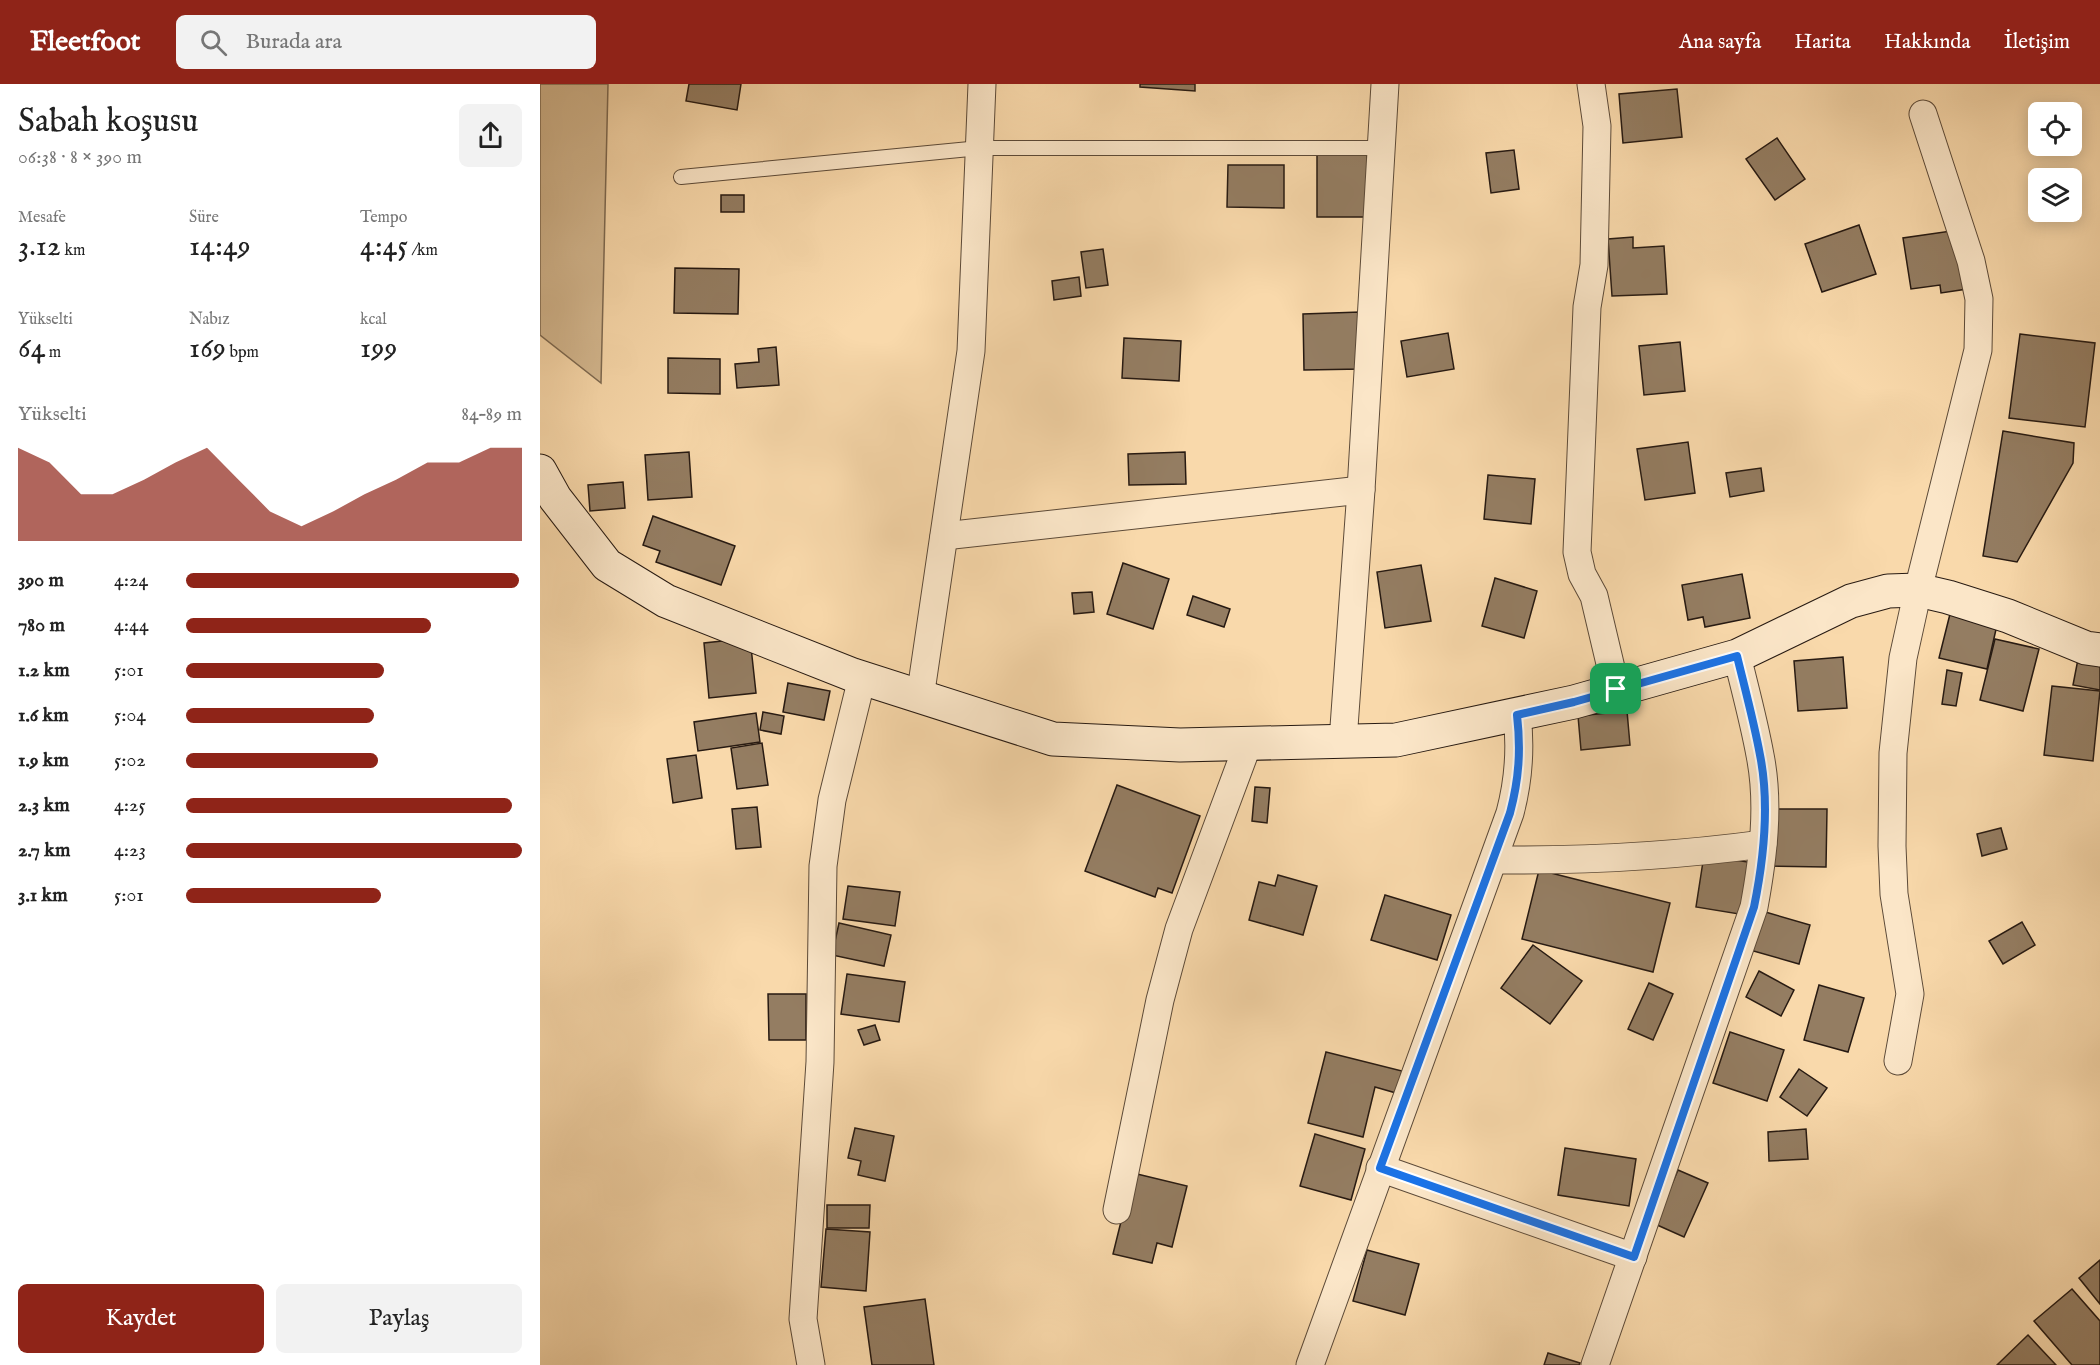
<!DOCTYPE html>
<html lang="tr">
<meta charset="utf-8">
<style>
:root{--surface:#fff;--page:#f2f2f2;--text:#222;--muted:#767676;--accent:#8f2418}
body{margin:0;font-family:"IM FELL English",serif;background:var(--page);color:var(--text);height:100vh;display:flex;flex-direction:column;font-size:22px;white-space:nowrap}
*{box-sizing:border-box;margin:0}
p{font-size:20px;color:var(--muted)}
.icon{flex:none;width:33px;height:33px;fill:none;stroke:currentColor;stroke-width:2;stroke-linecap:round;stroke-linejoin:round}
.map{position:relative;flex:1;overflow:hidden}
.sheet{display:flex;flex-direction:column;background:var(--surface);width:540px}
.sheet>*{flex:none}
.fabs{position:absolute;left:1488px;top:18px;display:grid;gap:12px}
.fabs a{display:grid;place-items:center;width:54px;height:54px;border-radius:9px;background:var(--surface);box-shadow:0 3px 15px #0003;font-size:30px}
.pin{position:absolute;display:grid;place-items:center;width:51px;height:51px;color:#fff;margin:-26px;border-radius:12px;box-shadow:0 3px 9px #0006}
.round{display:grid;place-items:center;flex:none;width:63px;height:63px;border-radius:9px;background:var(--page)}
.overview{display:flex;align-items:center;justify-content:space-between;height:102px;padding:0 18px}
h1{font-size:33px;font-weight:600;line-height:45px}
.stats{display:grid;grid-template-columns:repeat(3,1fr);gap:9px;height:102px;padding:6px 18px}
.stats div{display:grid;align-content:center}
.stats b{font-size:30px;font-weight:600}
.stats small{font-size:16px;font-weight:400}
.stats p{font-size:16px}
.chart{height:168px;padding:12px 18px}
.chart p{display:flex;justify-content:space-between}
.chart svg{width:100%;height:108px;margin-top:6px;fill:var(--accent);opacity:.7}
.action{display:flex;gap:12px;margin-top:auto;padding:12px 18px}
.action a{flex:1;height:69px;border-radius:9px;background:var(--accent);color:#fff;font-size:24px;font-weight:600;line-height:69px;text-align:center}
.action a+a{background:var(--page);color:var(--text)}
ul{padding:0 18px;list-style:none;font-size:20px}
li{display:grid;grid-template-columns:96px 72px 1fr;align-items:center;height:45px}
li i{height:15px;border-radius:8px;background:var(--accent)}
header{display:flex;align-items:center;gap:36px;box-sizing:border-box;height:84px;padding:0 30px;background:var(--accent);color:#fff}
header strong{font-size:28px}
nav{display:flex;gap:33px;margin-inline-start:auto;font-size:21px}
.search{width:420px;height:54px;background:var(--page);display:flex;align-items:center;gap:15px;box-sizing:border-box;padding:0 21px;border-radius:9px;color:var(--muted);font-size:22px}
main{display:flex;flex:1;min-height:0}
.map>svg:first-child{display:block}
.green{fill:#d5b991;stroke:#7e6a52;stroke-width:1.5}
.building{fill:#947d62;stroke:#271a12;stroke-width:1.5}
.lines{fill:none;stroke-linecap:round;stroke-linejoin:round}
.lane-casing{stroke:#5c4a38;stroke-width:16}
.street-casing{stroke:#5c4a38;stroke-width:29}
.secondary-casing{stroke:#271a12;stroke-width:35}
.lane{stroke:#fbe6c8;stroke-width:14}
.street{stroke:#fbe6c8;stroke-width:27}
.secondary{stroke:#fbe6c8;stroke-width:33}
.route-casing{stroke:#fff;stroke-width:12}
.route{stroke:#1a73e8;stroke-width:8}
</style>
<header>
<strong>Fleetfoot</strong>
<div class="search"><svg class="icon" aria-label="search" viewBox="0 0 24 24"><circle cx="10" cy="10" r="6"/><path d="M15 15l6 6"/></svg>Burada ara</div>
<nav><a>Ana sayfa</a><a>Harita</a><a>Hakkında</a><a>İletişim</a></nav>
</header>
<main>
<section class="sheet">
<div class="overview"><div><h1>Sabah koşusu</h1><p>06:38 · 8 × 390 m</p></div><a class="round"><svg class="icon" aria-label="share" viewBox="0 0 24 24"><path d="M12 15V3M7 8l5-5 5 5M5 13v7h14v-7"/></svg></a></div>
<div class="stats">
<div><p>Mesafe</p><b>3.12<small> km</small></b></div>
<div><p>Süre</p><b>14:49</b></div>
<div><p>Tempo</p><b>4:45<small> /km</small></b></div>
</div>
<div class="stats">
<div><p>Yükselti</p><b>64<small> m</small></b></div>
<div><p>Nabız</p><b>169<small> bpm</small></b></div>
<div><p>kcal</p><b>199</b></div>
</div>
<div class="chart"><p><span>Yükselti</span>84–89 m</p>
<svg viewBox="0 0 160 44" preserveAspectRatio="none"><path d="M0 44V6L10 12L20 25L30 25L40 19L50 12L60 6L70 19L80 32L90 38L100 32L110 25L120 19L130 12L140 12L150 6L160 6V44z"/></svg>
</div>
<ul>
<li><b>390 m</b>4:24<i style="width:99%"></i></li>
<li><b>780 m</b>4:44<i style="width:73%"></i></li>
<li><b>1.2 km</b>5:01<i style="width:59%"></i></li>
<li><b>1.6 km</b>5:04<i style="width:56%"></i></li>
<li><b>1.9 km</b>5:02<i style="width:57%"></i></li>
<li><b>2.3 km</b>4:25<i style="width:97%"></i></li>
<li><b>2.7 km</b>4:23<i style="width:100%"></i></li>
<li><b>3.1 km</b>5:01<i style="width:58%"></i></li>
</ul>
<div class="action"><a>Kaydet</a><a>Paylaş</a></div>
</section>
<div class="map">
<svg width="1560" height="1281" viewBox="0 0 1560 1281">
<rect width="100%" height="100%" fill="#f9d9ab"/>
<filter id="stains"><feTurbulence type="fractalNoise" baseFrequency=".00333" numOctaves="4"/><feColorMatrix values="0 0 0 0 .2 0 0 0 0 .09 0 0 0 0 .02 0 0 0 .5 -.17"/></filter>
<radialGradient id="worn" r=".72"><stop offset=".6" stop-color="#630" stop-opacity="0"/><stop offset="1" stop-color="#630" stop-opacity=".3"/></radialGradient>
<!-- green -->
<polygon class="green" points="0,0 68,0 61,299 0,251"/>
<!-- building -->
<g class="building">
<polygon points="149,0 201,0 197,26 146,17"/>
<polygon points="600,0 655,0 655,7 600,3"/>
<polygon points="1137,5 1142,53 1083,59 1079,10"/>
<polygon points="1237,54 1265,95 1235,116 1206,75"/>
<polygon points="974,66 979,105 951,109 946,69"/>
<rect x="777" y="70" width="50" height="63"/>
<polygon points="688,81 744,81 744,124 687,123"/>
<rect x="181" y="111" width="23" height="17"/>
<polygon points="1319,141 1336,190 1282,208 1265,160"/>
<polygon points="1418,146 1427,205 1401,209 1400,201 1371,205 1363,154"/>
<polygon points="1093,153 1093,164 1124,162 1127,210 1072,212 1068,155"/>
<polygon points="563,165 568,201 546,204 541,168"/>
<polygon points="135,184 199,185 198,230 134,229"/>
<polygon points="539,193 541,212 514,216 512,197"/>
<polygon points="820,228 822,285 764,286 763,230"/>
<polygon points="908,249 914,285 867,293 861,257"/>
<polygon points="1480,250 1555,259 1545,343 1469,334"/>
<polygon points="584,254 641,257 639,297 582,294"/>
<polygon points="1140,258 1145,307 1104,311 1099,262"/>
<polygon points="236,263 239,301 197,304 195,280 219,278 218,265"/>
<polygon points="128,274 180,275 180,310 128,309"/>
<polygon points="1463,347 1534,359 1533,379 1477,478 1443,472"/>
<polygon points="1148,358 1155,409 1105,416 1097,365"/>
<polygon points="149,368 152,413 108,416 105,371"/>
<polygon points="645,368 646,400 589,401 588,370"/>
<polygon points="1221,384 1224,407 1190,413 1186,389"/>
<polygon points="948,391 995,395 991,440 944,435"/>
<polygon points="83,398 85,424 50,427 48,401"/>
<polygon points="113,432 195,462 181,501 116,478 120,467 103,461"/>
<polygon points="583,479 629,495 613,545 567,530"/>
<polygon points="881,481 891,537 845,544 837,488"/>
<polygon points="1202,490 1210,534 1165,543 1163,533 1148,536 1142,501"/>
<polygon points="955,494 997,507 984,554 942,542"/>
<polygon points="552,508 554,528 534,530 532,509"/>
<polygon points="653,512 690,525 684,543 647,531"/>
<polygon points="1410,530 1457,541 1447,585 1399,574"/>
<polygon points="210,554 216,609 169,614 164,559"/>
<polygon points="1455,555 1499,565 1483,627 1440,616"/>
<polygon points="1303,573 1307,624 1258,627 1254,577"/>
<polygon points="1538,575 1560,579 1560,606 1533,601"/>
<polygon points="1407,586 1422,589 1416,622 1402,620"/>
<polygon points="248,599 290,607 284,636 243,628"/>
<polygon points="1512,602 1560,607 1553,677 1504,671"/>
<polygon points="1087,627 1090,661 1041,666 1038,632"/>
<polygon points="223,628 244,632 241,650 220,646"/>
<polygon points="216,629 220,658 158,667 154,638"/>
<polygon points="222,659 228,701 197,705 191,664"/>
<polygon points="156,671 162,714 133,719 127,675"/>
<polygon points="577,701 660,732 632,809 618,804 615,813 545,787"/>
<polygon points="715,703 730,704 727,739 712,737"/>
<polygon points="217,723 221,763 196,765 192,725"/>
<polygon points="1231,725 1287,725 1286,783 1230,782"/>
<polygon points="1461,744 1467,765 1442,772 1437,750"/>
<polygon points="1164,771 1214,779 1205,831 1156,823"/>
<polygon points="999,786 1130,819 1113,888 982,855"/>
<polygon points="738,791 777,802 763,851 709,836 719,798 735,802"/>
<polygon points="308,802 360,808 355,842 303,835"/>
<polygon points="845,811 911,831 897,876 831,856"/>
<polygon points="1222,827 1270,841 1259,880 1210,866"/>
<polygon points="1482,838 1495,861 1463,880 1449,857"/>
<polygon points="299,839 351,851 344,882 292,871"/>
<polygon points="993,861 1042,897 1010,940 961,904"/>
<polygon points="1219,887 1254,906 1241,932 1206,913"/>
<polygon points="307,890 365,898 359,938 301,930"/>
<polygon points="1109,899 1133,910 1113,956 1088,945"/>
<polygon points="1279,901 1324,914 1308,968 1264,956"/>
<polygon points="228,910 266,910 266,956 229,956"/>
<polygon points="335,941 340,956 324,961 318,946"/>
<polygon points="1190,948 1244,966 1227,1017 1173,999"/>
<polygon points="786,968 862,987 856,1009 835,1003 823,1053 768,1039"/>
<polygon points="1259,985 1287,1004 1267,1032 1240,1013"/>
<polygon points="315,1044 354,1052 345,1097 318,1091 321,1077 308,1074"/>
<polygon points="1266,1045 1268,1075 1229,1077 1228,1048"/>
<polygon points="775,1050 825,1065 811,1116 760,1102"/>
<polygon points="1025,1064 1096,1075 1089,1122 1018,1111"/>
<polygon points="1138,1086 1168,1099 1144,1153 1115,1140"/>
<polygon points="593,1089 647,1102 632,1163 617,1159 612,1179 573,1170"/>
<polygon points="287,1121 330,1121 329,1144 287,1144"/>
<polygon points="286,1145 330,1148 326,1207 281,1203"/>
<polygon points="827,1166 879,1180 865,1231 813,1217"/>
<polygon points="1560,1176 1560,1220 1539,1194"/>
<polygon points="1532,1205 1560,1237 1560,1281 1532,1281 1494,1237"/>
<polygon points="385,1215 394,1281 332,1281 324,1223"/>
<polygon points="1488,1251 1516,1281 1457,1281"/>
<polygon points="1008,1269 1040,1279 1039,1281 1004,1281"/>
</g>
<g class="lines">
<defs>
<polyline id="lane" points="141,93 440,64 841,64"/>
<g id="street">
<polyline points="1051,0 1057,42 1054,181 1047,223 1037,468 1042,490 1054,512 1076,605"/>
<polyline points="404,452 821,406"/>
<polyline points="380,614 431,267 442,0"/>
<polyline points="803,657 821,406 845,0"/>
<path d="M954,776C1046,777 1133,772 1223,760"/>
<polyline points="1358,977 1370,910 1354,810 1352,762 1353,669 1363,574 1378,506 1438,266 1439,215 1431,177 1383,30"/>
<polyline points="840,1084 1093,1173"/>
<polyline points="577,1126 620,916 639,845 708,660"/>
<polyline points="271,1281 263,1235 280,978 283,782 292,716 322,594"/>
<path d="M770,1281L970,729C979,695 981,665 977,631"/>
<path d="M1055,1281L1214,823C1223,774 1230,721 1220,671C1214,638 1205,605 1197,572"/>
</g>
<polyline id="secondary" points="0,387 15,414 67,481 126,517 313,591 513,655 640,661 856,656 1034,618 1197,572 1311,517 1348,507 1378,506 1408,513 1468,532 1546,564 1560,566"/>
</defs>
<!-- lane casing -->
<use href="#lane" class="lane-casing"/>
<!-- street casing -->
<use href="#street" class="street-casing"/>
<!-- secondary casing -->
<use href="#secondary" class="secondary-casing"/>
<!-- lane -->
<use href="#lane" class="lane"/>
<!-- street -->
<use href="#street" class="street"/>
<!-- secondary -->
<use href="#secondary" class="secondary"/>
</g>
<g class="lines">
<defs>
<path id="route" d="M1197,572C1205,605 1214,638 1220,671C1230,721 1224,774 1214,823L1094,1173L840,1084L970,729C979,695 981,666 977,631L1034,618Z"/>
</defs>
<!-- route casing -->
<use href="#route" class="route-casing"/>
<!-- route -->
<use href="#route" class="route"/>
</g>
<rect width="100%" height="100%" filter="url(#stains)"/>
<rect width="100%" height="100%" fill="url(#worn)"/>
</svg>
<div class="fabs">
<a><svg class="icon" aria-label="locate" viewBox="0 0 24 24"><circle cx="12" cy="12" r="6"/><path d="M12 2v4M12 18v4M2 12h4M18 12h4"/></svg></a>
<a><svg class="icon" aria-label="layers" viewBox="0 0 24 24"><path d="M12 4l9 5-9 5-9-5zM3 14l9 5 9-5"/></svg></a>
</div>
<div class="pin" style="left:1076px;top:605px;background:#1e9e55"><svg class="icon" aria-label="arrive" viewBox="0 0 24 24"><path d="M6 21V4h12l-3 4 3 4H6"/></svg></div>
</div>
</main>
